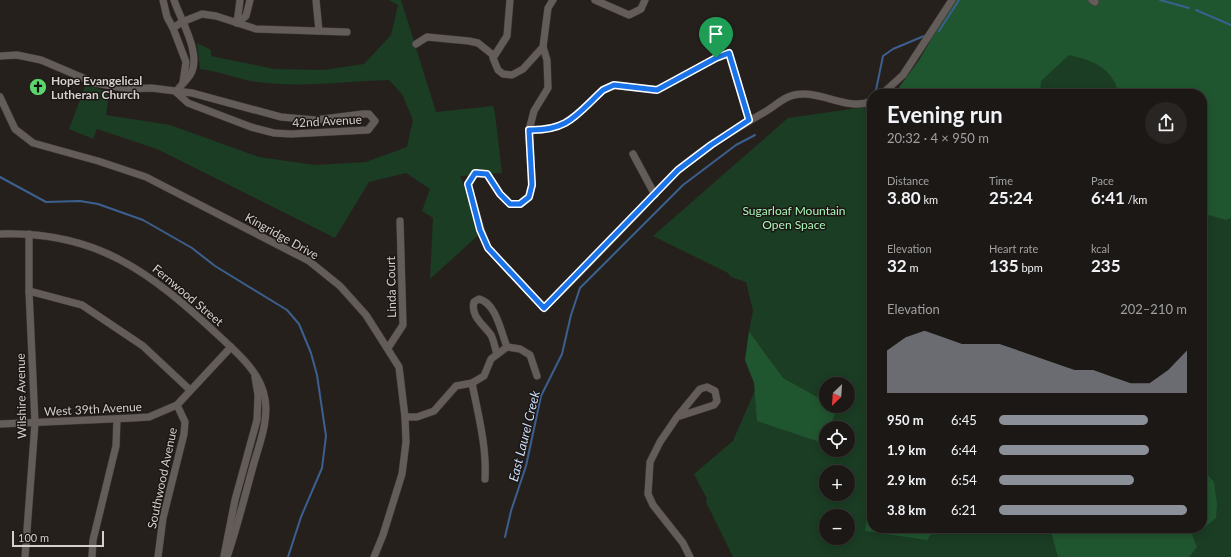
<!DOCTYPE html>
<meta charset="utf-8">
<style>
:root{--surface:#1c1816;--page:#292523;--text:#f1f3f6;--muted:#a0a0a1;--line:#3a3735;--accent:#8c9099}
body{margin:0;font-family:Lato,sans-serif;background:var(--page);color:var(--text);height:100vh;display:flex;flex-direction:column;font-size:15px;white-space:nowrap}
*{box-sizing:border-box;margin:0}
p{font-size:13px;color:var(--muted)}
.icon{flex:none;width:22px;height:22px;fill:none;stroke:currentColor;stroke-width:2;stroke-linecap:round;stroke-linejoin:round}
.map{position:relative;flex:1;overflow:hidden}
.drawer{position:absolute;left:867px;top:89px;width:340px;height:444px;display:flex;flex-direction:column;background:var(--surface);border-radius:16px;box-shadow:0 2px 10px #0003,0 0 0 1px var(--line)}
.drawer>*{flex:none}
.needle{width:26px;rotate:205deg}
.tools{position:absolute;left:819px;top:377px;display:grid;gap:8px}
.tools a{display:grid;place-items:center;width:36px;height:36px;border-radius:50%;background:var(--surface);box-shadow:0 2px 10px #0003,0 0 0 1px var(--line);font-size:20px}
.scale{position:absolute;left:12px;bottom:10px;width:92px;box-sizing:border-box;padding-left:4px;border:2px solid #d4d0ce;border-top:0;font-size:11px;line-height:14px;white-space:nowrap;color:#d4d0ce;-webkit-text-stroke:3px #1c1714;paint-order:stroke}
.pin{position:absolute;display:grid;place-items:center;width:34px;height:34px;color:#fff;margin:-41px -17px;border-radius:50% 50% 50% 0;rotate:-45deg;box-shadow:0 0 4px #0007}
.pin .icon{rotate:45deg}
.round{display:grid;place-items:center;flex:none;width:42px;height:42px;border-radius:21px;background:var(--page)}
.overview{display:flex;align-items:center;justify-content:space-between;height:68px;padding:0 20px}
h1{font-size:22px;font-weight:700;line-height:30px}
.figures{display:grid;grid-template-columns:repeat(3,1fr);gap:6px;height:68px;padding:4px 20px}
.figures div{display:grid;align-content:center}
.figures b{font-size:17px;font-weight:700}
.figures small{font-size:11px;font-weight:400}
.figures p{font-size:11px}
.chart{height:112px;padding:8px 20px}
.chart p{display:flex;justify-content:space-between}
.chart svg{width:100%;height:72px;margin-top:4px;fill:var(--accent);opacity:.7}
ul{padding:0 20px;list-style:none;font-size:13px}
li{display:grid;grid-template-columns:64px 48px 1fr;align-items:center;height:30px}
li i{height:10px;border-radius:5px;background:var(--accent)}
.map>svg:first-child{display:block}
.green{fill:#1b3d24;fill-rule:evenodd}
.forest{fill:#20562f}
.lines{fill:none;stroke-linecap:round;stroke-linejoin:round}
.stream{stroke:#3b608f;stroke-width:2}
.street-casing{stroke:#3e3a38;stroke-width:8}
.street{stroke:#635c59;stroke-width:7}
.route-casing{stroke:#fff;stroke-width:8}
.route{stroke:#1a73e8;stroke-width:5}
.labels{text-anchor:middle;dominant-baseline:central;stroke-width:3;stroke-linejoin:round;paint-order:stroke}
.poi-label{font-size:12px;font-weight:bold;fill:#d4d0ce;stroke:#1c1714;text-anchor:start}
.street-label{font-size:12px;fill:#d4d0ce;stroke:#1c1714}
.park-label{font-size:12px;fill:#a8f8b9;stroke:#1c1714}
.water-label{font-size:13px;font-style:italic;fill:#c6dcf9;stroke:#1c1714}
</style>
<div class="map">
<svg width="1231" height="557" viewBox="0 0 1231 557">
<rect width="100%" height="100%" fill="#26201d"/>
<!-- green -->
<g class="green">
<path d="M389,0H401L436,112L493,106L495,114L502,173L460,176L483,231L430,279L433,218L422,211L430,189L406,173L369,182L335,238L157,149L97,129L93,139L69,129L86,84L109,93L106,115L170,125L259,157L315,165L366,162L407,147L413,120L402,94L389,80C344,81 302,88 257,82C237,79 219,71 200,69L197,43L211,50V56L274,69L324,70L364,64L391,35L398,5Z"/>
<path d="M1015,0L1231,60V557H733L706,502L707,499L694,474L733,441L769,358L749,331L753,311L746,282L731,277L728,273L653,236L788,118L872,106V528H1202V94H928ZM826,384H848V406H826ZM826,428H848V450H826ZM826,472H848V494H826ZM826,516H848V538H826Z"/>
</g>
<!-- forest -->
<g class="forest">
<path d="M954,0H1231V218L1226,220L1202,213V94H1119C1112,68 1095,61 1069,55L1041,81L1040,94H897L895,93L919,60Z"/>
<polygon points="749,331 783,378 826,402 826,406 832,406 837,409 829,428 826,428 826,436 823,443 757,421 754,383 745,360"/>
<polygon points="1202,469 1214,482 1217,504 1216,518 1204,528 1191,532 1197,547 1189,557 1058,557 1050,528 1202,528"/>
<polygon points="872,475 872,528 954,528 953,531 934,530 927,540 865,531"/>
</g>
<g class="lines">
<!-- stream -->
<g class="stream">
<polyline points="1160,0 1189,8"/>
<polyline points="1196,10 1231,25"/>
<polyline points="939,31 959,0"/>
<polyline points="876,90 883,56 893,49 924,36"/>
<polyline points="0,177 46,202 80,201 98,204 143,220 192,248 215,266 287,310 299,324 311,353 317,375 326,436 322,468 301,517 288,557"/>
<polyline points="505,537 511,511 526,466 541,396 562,354 571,315 580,288 683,185 736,145 755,135"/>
</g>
<defs>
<g id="street">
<polyline points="163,0 167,17 173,28 186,62 183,82"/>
<path d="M174,0C180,19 203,55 190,75C186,81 180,86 176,92"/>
<polyline points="316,0 319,31"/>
<path d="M510,0L507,36L493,58L498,70L503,74L512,75L523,69L543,47L547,60L548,88L534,111L529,130L532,185L529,197L521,204H510L500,194L487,174L475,173L468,184L481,230L488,248L544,308C577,276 608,243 640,210C652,197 664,183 677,171C703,148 734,130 763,113C771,109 778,102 786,98C814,84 845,113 872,101"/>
<polyline points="595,0 629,15 641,9 645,0"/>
<polyline points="1092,0 1095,2"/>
<polyline points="237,23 246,16 250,0"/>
<polyline points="237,23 240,0"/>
<polyline points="173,28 182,22 202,14 216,16 256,29 347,32"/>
<polyline points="416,44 427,37 469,41 478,43 493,55"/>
<polyline points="543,47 548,8 553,0"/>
<polyline points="0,56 17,55 41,60 95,83 129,89 151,88 192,93 281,117 315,120 363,114 369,114 375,121 368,130 291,134 274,133 251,127 188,103 176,92"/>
<polyline points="882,94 903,75 952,0"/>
<polyline points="0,97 15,129 33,143 98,161 146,177 309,261 340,286 366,315 399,367 405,417 406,442 402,474 383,535 374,557"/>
<path d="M529,130C568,131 576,115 603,90L614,85L657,90L716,58L729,53L749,120"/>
<polyline points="633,154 655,195"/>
<path d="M0,234C97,231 150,272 218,335C236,352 261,372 265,399C269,423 258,447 252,470C244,499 237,528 227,557"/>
<polyline points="29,291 82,305 143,346 190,390"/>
<polyline points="388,348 403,325 400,221"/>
<path d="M497,354C495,348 494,341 491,335C484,325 470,316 474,302L479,299C496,303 501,332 507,347"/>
<path d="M472,383C478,414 487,447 485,479"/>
<polyline points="405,417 417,417 434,411 456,386 472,383 484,376 491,359 507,347 520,349 530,355 537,376"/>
<polyline points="677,417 714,405 717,401 715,391 707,387 700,389 677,417 660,442 650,462 648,494 653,505 683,543 690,557"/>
<polyline points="0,424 133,418 149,417 177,405 231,347"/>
<polyline points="224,556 235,500 257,420 258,395 255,377"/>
<polyline points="25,557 35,423 29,291 29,234"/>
<polyline points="92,557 93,540 116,446 117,419"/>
<polyline points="158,557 163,518 184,434 185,422 177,405"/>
</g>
</defs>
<!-- street casing -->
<use href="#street" class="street-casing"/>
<!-- street -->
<use href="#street" class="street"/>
</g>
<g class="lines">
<defs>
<path id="route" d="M729,53L749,120L711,145L678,170L544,308L488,248L480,230L468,184L475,173L487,174L500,194L510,204H520L529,197L532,185L529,130C568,131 576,115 603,90L614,85L657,90L716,58Z"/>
</defs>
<!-- route casing -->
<use href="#route" class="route-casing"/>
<!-- route -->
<use href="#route" class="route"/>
</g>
<!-- icons -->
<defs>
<symbol id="church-disc" viewBox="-11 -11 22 22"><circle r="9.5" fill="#5dd56d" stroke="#1c1714"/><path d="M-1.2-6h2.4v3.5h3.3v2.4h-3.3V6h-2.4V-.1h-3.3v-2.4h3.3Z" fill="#111"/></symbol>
</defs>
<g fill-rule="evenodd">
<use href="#church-disc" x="28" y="77" width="20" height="20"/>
</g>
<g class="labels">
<!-- poi labels -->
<g class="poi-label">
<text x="51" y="80">Hope Evangelical<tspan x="51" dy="14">Lutheran Church</tspan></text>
</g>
<!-- street labels -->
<g class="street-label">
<text transform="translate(327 121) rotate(-3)">42nd Avenue</text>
<text transform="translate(282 236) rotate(29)">Kingridge Drive</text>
<text transform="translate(391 287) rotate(-91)">Linda Court</text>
<text transform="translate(188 295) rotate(40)">Fernwood Street</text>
<text transform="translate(21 396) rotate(-91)">Wilshire Avenue</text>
<text transform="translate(93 409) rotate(-3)">West 39th Avenue</text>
<text transform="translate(162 478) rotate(-78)">Southwood Avenue</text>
</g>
<!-- park labels -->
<g class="park-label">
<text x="794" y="210">Sugarloaf Mountain<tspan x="794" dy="14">Open Space</tspan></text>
</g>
<!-- water labels -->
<g class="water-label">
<text transform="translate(524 436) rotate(-76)">East Laurel Creek</text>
</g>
</g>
</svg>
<div class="tools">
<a><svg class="needle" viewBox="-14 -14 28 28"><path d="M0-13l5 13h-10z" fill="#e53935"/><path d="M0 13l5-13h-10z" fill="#a0a0a1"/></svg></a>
<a><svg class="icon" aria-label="locate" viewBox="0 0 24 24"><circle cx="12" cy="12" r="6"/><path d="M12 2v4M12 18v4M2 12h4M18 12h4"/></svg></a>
<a>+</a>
<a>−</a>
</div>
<div class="scale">100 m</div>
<div class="pin" style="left:716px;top:58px;background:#1e9e55"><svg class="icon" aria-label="arrive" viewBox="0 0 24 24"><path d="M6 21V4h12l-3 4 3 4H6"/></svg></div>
<section class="drawer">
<div class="overview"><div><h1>Evening run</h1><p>20:32 · 4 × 950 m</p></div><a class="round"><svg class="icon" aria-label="share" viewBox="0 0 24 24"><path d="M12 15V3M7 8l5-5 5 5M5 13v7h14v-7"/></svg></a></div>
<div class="figures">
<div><p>Distance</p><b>3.80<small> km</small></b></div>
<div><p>Time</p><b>25:24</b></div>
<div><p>Pace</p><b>6:41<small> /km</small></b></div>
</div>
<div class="figures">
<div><p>Elevation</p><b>32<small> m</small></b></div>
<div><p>Heart rate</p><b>135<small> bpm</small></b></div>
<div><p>kcal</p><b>235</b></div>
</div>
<div class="chart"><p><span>Elevation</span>202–210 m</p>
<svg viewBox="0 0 160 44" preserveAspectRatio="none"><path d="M0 44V18L10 10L20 6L30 10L40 14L50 14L60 14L70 18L80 22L90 26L100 30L110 30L120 34L130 38L140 38L150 30L160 18V44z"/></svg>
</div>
<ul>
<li><b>950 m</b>6:45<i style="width:79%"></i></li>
<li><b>1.9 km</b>6:44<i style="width:80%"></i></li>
<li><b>2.9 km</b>6:54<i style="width:72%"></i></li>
<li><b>3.8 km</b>6:21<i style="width:100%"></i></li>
</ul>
</section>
</div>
